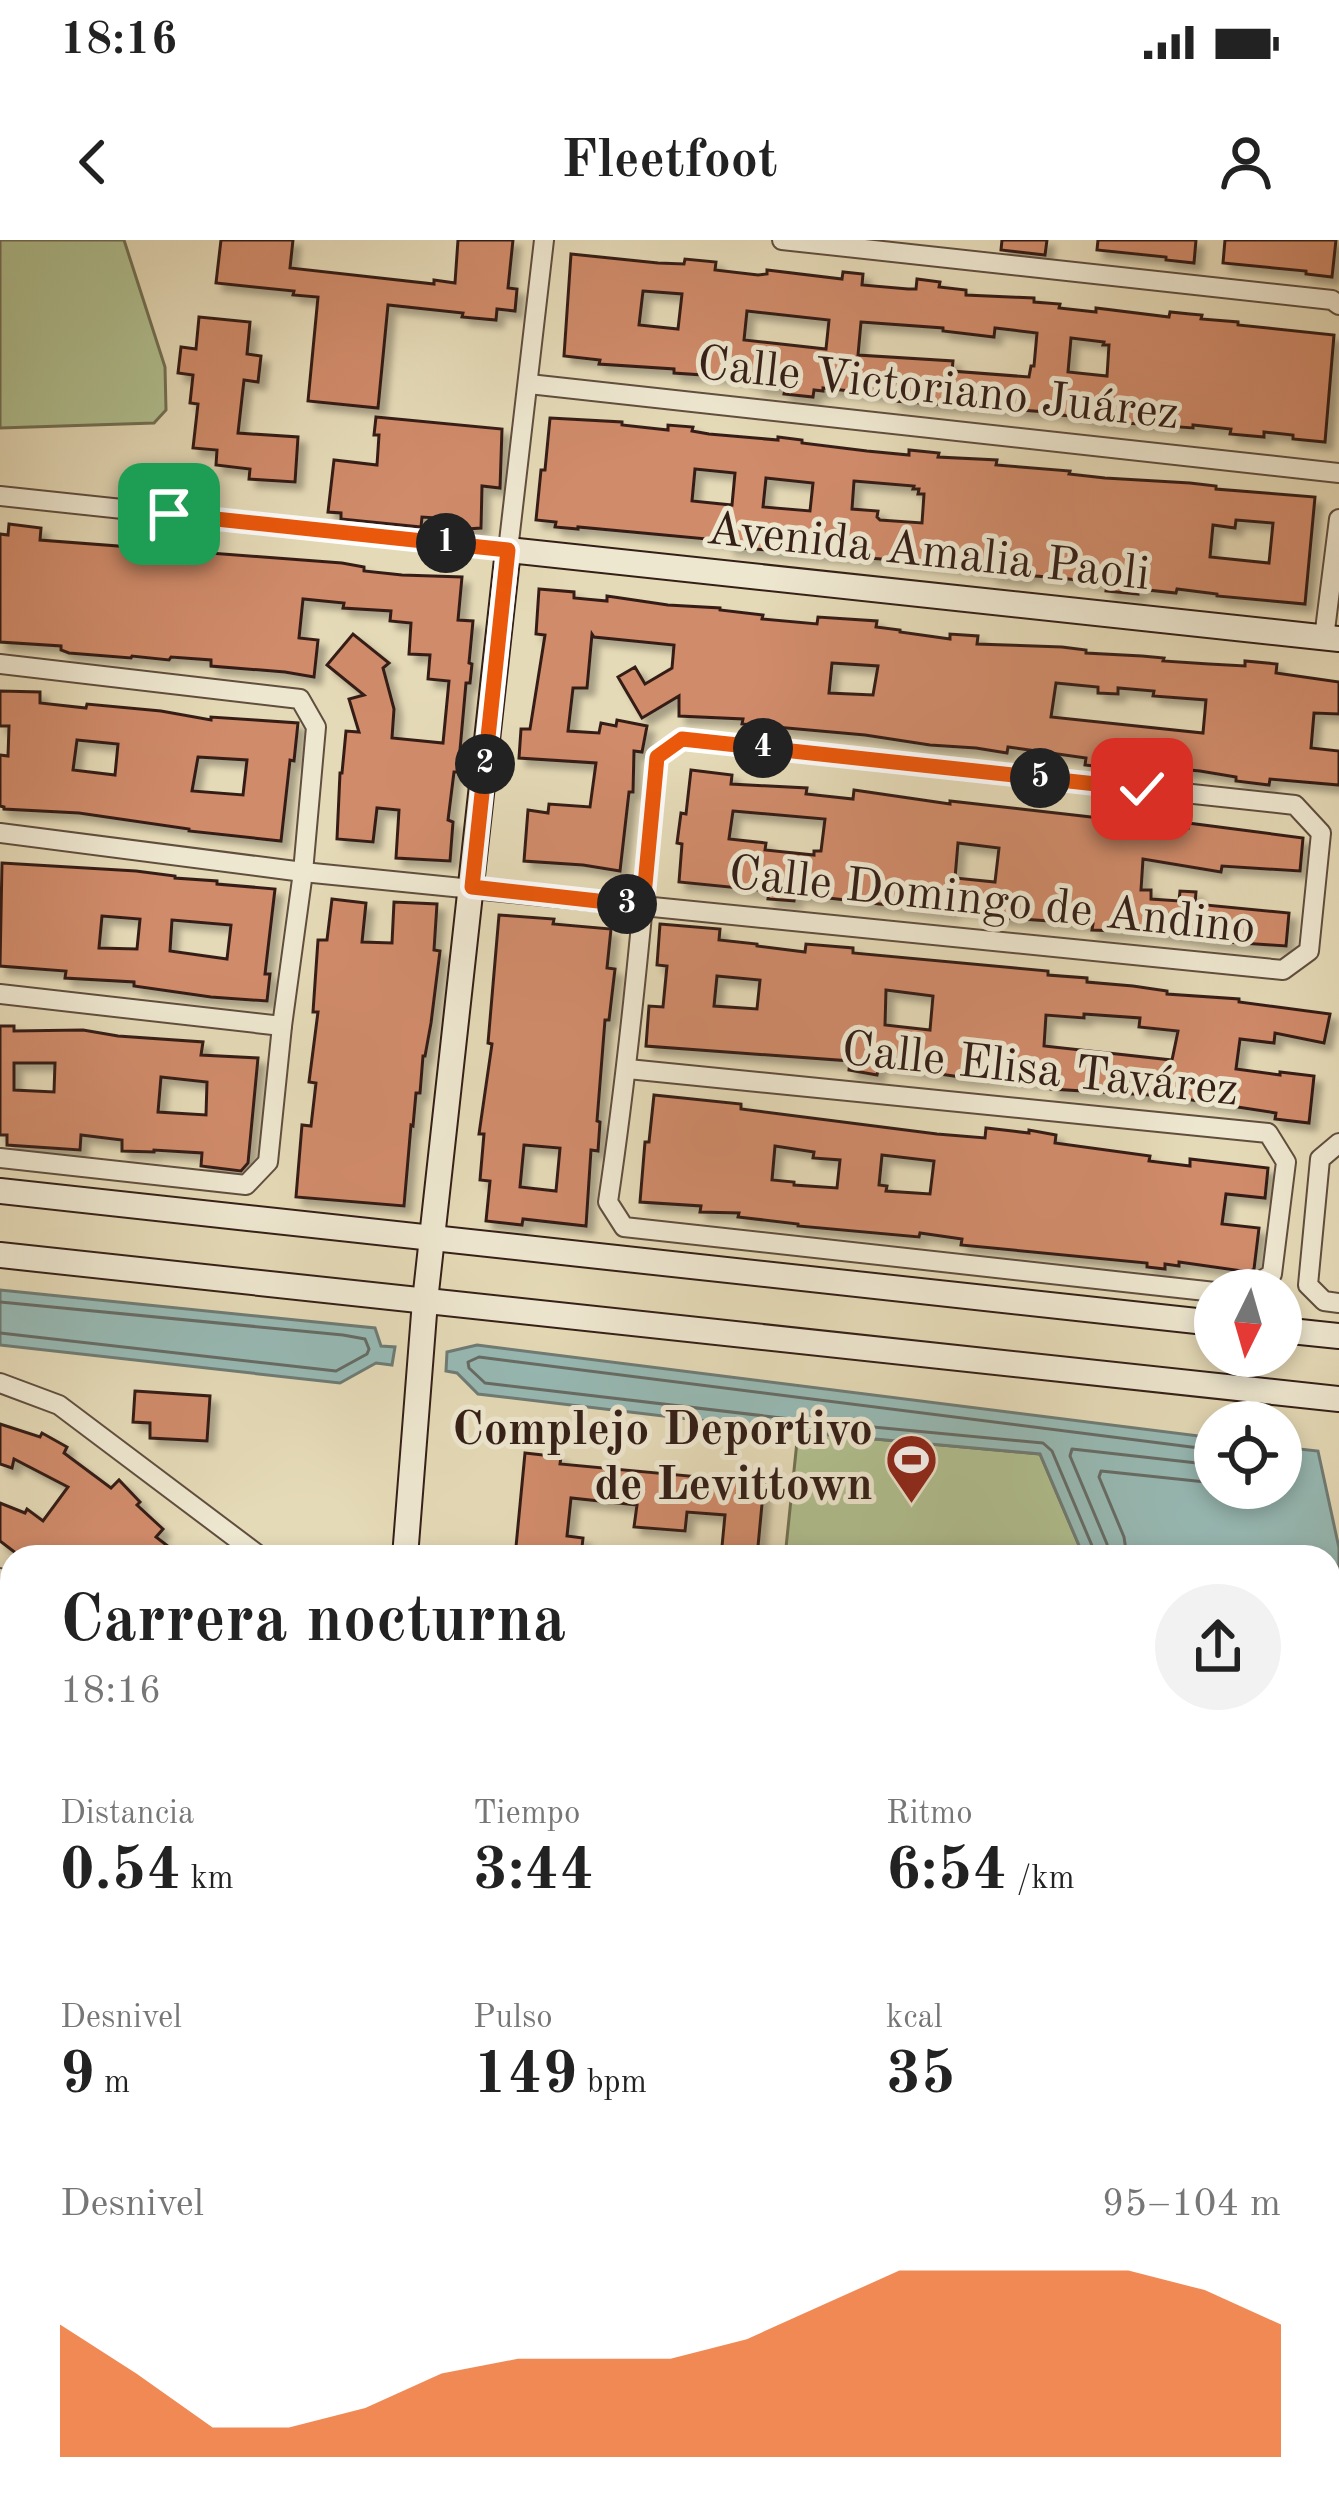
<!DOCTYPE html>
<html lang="es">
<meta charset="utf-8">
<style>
:root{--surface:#fff;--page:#f2f2f2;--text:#222;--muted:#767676;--accent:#ea580c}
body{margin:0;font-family:"Old Standard TT",serif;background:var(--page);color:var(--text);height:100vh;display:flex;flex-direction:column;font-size:45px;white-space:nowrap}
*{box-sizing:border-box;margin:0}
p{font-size:39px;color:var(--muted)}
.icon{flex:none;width:66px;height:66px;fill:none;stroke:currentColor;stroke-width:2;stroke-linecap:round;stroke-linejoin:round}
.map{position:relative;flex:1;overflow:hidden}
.panel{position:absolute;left:0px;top:1305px;width:1341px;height:975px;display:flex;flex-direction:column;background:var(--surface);border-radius:36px 36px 0 0;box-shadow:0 6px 18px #0003}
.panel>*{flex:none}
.needle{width:78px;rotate:185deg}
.fabs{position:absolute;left:1194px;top:1029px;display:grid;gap:24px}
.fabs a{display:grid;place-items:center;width:108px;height:108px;border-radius:50%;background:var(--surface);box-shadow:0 6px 18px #0003;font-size:60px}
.pin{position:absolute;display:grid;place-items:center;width:102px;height:102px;color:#fff;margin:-51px;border-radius:24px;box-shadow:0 6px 18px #0006}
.km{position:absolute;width:60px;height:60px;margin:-30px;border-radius:50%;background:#222;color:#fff;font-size:33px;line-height:60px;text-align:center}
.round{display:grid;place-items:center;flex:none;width:126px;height:126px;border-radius:63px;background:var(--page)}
.overview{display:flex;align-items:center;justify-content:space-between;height:204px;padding:0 60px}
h1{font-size:66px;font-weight:700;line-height:90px}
.metrics{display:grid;grid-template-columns:repeat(3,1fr);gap:18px;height:204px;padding:12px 60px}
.metrics div{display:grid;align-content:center}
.metrics b{font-size:60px;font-weight:700}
.metrics small{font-size:33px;font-weight:400}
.metrics p{font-size:33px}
.chart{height:336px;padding:24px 60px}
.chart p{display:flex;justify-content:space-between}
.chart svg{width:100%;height:216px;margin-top:12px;fill:var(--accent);opacity:.7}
.status{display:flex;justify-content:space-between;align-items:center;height:84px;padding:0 60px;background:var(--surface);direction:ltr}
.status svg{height:33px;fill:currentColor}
header{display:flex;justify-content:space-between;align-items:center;height:156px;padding:0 60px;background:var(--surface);font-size:54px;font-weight:700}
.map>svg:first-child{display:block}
.green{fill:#b1c090;stroke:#727054;stroke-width:3}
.water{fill:#97bab5;stroke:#6f7c76;stroke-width:3}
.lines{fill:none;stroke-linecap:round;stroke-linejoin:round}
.shore{stroke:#666c66;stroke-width:3}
.building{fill:#d08b6b;stroke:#341f17;stroke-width:3;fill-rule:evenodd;filter:url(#shadow)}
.lane-casing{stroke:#604e3f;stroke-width:14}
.street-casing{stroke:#604e3f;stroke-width:22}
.secondary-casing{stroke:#341f17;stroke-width:28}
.lane{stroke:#eee7d0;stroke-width:9}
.street{stroke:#eee7d0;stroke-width:18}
.secondary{stroke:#eee7d0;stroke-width:24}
.route-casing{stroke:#fff;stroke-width:24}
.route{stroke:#ea580c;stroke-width:15}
.labels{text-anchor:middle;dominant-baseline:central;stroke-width:10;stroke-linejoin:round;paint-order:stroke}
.street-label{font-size:48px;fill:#341f17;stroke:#eee7d0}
.poi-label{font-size:48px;font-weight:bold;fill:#341f17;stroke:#eee7d0;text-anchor:end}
</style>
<div class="status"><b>18:16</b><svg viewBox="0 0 49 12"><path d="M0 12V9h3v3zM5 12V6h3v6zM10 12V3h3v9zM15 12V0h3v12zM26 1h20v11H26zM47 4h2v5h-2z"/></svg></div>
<header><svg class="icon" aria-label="back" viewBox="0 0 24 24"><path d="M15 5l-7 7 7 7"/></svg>Fleetfoot<svg class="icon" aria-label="person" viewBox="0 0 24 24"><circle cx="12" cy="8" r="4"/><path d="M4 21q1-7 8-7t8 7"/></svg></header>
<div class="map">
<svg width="1339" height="2278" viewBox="0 0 1339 2278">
<defs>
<filter id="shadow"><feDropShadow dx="7" dy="7" stdDeviation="3" flood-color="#0004"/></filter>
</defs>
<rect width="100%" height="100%" fill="#e5dab7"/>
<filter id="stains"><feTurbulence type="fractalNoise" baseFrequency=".00167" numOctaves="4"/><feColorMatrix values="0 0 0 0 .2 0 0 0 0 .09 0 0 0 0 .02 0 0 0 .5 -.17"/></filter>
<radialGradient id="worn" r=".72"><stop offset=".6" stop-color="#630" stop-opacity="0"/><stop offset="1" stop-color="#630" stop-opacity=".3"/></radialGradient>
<!-- green -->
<g class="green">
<polygon points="0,0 124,0 165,127 166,170 154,183 0,188"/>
<polygon points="798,1192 1040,1214 1084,1317 785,1317"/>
<polygon points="1329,1587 1339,1589 1339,2278 1123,2278 1112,2268 1329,2268"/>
</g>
<!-- water -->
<g class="water">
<polygon points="0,1050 375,1088 381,1106 395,1107 392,1125 376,1123 340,1143 0,1105"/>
<polygon points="477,1105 1215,1198 1215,1248 1281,1248 1281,1207 1318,1211 1339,1308 1339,1589 1329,1586 1329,1317 1084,1317 1040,1214 798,1192 478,1154 457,1133 446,1131 447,1112"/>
</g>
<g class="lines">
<!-- shore -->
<g class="shore">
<polyline points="0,1062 343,1095 365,1099 369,1109 367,1114 336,1131 0,1093"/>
<polyline points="1094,1317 1093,1308 1052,1211 1043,1203 799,1180 485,1143 469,1128 468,1122 479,1117 1215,1210"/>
<polyline points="1109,1317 1107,1304 1070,1216 1072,1209 1215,1225"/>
<polyline points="1127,1317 1124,1297 1099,1237 1101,1231 1215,1243"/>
</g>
</g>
<!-- building -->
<g class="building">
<polygon points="221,0 293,0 290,28 434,44 434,40 455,43 458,0 513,0 508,48 517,49 515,71 497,69 496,80 462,77 463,73 388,65 378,168 308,161 318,57 293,55 294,51 216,43"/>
<polygon points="1002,0 1047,0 1045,15 1001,10"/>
<polygon points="1098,0 1196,0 1194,23 1166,20 1166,17 1097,10"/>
<polygon points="1225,0 1336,0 1332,37 1306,34 1306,31 1223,23"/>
<path d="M571,14L658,23L684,24L685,19L716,22L715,30L758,35L767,34V30L842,39L843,32L863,34L862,45L908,49H916L917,39L940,42L939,47L966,50V55L1034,58V62L1060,64L1059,68L1096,72V68L1169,77L1170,72L1190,74L1202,75L1201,79L1238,82V85L1334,95L1325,202L1293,199V195L1264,192V197L1230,194L1231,189L1193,185V188L1112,182L1084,179V177L1060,175V173L895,161V156L823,148V151L814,150L813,157L784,154L785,149L757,146V142L747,141V138L674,133V129L599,124L600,120L564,116ZM643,51L682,54L678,89L639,85ZM747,71L829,80L826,109L744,100ZM861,82L943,88V91L994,97L995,88L1037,93L1034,126H1031L1029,137L952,131L953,121L858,115ZM1071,98L1104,102L1103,105H1109L1107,136L1068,132Z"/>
<polygon points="199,77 250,82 247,114 261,116 258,142 244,140 238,193 298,197 295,242 249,239 250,229 216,225 217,210 193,208 198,164 190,163 193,135 178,133 181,107 196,109"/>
<polygon points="376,177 502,189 500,248 482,246 481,288 452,290 452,279 422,277 421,287 341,279 341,273 328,272 334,220 377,225 379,195 374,195"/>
<path d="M550,178L622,182V185L668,190V185L693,187L692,191L709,194L778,200V197L802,200V203L867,211L909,215V210L939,213L938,217L997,220L996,225L1070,231L1069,234L1105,238L1190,243L1216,246V249L1315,257L1305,364L1217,356V354L1177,349L1176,353L1138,349V354L1106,351L1107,344L1069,339L1024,335V338L991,335L992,331L881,319L728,307L729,301L578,287V289L555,287L556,282L536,280L541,230H545ZM695,229L735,233L732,265L692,261ZM766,238L813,243L810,271L763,267ZM854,241L914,246L913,249H919L918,254H924L922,283L880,280L877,277L878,271L852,269ZM1236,280L1273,283L1269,323L1210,317L1213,285L1235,288Z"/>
<polygon points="9,284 41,288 40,300 342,323 364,327 364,331 402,335 462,337 458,380 473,381 469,423 472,424 470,443 466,443 458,532 454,532 448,580 453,582 450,621 396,618 399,570 377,568 373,602 337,599 340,533 342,533 346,491 359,492 349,459 364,455 327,425 353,394 389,423 383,428 394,469 392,498 443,503 449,441 428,439 430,415 409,414 411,383 390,381 391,371 343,368 344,363 303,359 299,398 318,400 314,437 285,432 211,426 211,420 171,417 169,420 132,416 131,418 69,413 61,410 61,406 0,402 0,294 8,295"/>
<path d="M539,349L574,352V358L607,361V356L668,365L720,368V370L763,375L762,379L817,384L818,377L877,381L876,387L900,390V392L950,399V394L978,396L977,404L1062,407L1086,410V413L1142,416L1164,418L1163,421L1209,424L1245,426V421L1277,424L1276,433L1339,442V474L1314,473L1311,508L1339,511V545L1270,539L1269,545L1236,541V537L1200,531L1158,527L1157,533L1085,525L1086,518L1008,507L1007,513L976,508L930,505L865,495L742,484L743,479L679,476V456L642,478L618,437L635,427L645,444L672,428L674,405L594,397L592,394L587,448H573L568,491L599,493L601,483L616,486L617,480L647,486L642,512L634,511L633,552H629L620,631L583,625L524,621L528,570L548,573L549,564L590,567L596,523L519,518L521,489H530L545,395L536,394ZM832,423L878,426L873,455L829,453ZM1056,443L1098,447V453L1118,454V448L1154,451L1153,456L1206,460L1203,493L1051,477Z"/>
<path d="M0,451L40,452V463L86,468L87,464L161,471L211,480V477L298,483L294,521L290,520L281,601L189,591V589L79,573L4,569V567L0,566V515L8,516L9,486H0ZM77,500L118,504L115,535L73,530ZM198,517L247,520L243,555L192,551Z"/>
<path d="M691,530L732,535L731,544L807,548L806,554L853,559L854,550L950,564V561L1188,588V583L1303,598L1300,631L1222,626L1221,632L1143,619L1141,650H1151V659L1179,661L1180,651L1196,652L1195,664L1289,673L1286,706L1211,701L1150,692L1092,690L1093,684L993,677L994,672L953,668L952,672L922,669L803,655H795L794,661L768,659L769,651L679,642L682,604L677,603L681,573L686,574ZM733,571L825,579L821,611H814V615L765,610L766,603L729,599ZM958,603L999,608L995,642L955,638Z"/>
<path d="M2,623L136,631L175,636V638L217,641V644L275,649L265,734H270L267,761L211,757L134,746V742L65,738L66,731L0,726ZM102,676L140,679L137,709L99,708ZM172,680L231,685L227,719L170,711Z"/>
<polygon points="332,659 366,663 362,702 392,703 394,662 437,664 434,710 440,711 431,783 425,816 423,816 420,853 416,853 413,886 411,885 404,966 296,957 302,885 311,886 316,843 309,842 318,772 313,772 318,700 327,700"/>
<path d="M499,675L554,679L553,684L611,689L607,728L615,729L609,780H605L597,881L600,882L598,911L591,910L586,986L523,979L522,985L486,981L490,941L480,940L484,894H479L492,804L488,803ZM524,905L560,908L556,951L520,947Z"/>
<path d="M660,684L720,689L719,700L757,704V706L805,712L806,704L853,708V713L1048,731V735L1087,738V742L1133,746L1167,751V754L1239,759V762L1330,774L1324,803L1275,793L1274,803L1240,799L1236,829L1280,835V832L1314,836L1309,883L1275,879L1276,873L1166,856L1051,849V842L967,838L879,825L877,835L849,830L850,821L646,806L649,766L663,767L667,726L657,725ZM717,736L760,740L757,769L714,766ZM886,750L933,756L930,790L885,785ZM1084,774L1140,778L1139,787L1178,791L1172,820L1044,806L1046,775L1084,778Z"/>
<path d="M0,786H14V791L83,790L118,796L203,802L201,815L258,818L248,923L241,931L201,926L202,913L154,910V912L122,911V900L81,895L80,910L7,905V895H0ZM14,823H55L54,852L14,850ZM161,837L207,842L206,875L158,872Z"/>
<path d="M654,855L741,864V869L937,894L985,898L986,888L1029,893V890L1056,895L1055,903L1150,916L1149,921L1190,926V919L1268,928L1265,958L1226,954L1222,984L1259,988L1254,1029L1249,1032L1179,1022V1026L1165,1024V1029L1147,1027V1023L961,1005L962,999L920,993L919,997L798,986V984L738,977L739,973L700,972L701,966L640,962L645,902H649ZM775,906L814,912L813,918L840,920L837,948L794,945V942L772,940ZM882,915L934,921L930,954L886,951L887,946L879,945Z"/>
<polygon points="135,1151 210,1156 207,1201 150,1198 150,1183 133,1182"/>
<polygon points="0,1184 40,1197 42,1193 67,1207 64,1213 111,1248 119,1240 140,1262 137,1265 163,1289 156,1297 182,1317 21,1317 0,1301 0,1263 25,1273 27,1269 43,1281 68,1247 14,1219 12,1228 0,1224"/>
<polygon points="525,1213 561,1217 560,1224 764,1243 757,1317 721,1317 725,1275 687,1272 685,1291 634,1287 637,1265 571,1258 567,1296 583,1298 581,1317 515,1317"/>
</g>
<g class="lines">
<defs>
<polyline id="lane" points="1155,2268 1167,2278"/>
<g id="street">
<polyline points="782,0 1332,60 1339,65"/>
<polyline points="529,144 1339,233"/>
<polyline points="0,256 508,310 544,0"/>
<polyline points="1324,398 1339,279"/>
<polyline points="0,424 300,459 316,487 303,632 282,786 268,922 246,945 0,918"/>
<path d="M0,593L303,632L1283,730L1309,711L1321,593L1295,565L682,499L657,517C643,666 630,814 608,962L624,987L1215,1052"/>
<polyline points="0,754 282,786"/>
<polyline points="628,829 1268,893 1286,922 1272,1034 1246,1050"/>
<polyline points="1339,903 1320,919 1308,1045 1324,1061 1339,1063"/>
<polyline points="0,1143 59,1165 261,1317"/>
<polyline points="0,1338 12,1348"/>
<polyline points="1329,1640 1339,1640"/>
<polyline points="0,2006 12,2007"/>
<polyline points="0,2163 12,2164"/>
<polyline points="802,2268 819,2278"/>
<polyline points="120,2278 123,2268"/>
<polyline points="294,2278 297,2268"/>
<polyline points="467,2278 471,2268"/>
<polyline points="643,2278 646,2268"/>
</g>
<g id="secondary">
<polyline points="0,951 1215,1083"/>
<polyline points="0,1015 1339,1159"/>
<polyline points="1281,1090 1339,1096"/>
<polyline points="405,1317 425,1061 508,310 1339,399"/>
<polyline points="1101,2268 1113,2278"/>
</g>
</defs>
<!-- lane casing -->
<use href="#lane" class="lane-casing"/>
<!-- street casing -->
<use href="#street" class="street-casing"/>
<!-- secondary casing -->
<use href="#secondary" class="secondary-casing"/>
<!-- lane -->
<use href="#lane" class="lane"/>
<!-- street -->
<use href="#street" class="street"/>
<!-- secondary -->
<use href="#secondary" class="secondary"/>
</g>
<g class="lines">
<defs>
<polyline id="route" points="169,274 508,310 472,647 643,666 657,517 682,499 1142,549"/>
</defs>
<!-- route casing -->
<use href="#route" class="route-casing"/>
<!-- route -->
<use href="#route" class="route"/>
</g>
<!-- icons -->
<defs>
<symbol id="stadium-pin" viewBox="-11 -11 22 30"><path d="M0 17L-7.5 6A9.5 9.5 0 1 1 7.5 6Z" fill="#8f2418" stroke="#eee7d0"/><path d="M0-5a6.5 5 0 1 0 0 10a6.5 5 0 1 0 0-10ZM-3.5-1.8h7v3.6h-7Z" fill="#fff"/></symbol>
</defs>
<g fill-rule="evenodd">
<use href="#stadium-pin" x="882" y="1190" width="59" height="81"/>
</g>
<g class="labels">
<!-- street labels -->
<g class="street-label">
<text transform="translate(938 150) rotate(6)">Calle Victoriano Juárez</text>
<text transform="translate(928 313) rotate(6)">Avenida Amalia Paoli</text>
<text transform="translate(992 662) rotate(6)">Calle Domingo de Andino</text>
<text transform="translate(1040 831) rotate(6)">Calle Elisa Tavárez</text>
</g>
<!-- poi labels -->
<g class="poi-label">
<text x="873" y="1191">Complejo Deportivo<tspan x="873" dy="55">de Levittown</tspan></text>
</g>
</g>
<rect width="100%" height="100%" filter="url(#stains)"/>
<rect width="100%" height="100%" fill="url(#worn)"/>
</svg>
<div class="fabs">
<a><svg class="needle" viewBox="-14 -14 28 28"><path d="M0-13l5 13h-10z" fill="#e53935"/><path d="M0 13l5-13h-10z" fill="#767676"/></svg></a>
<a><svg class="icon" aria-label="locate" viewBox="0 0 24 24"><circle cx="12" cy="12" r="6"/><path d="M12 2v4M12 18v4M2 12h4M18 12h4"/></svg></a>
</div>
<div class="pin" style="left:169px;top:274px;background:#1e9e55"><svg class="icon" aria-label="arrive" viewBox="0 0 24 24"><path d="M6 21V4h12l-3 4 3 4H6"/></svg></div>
<div class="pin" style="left:1142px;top:549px;background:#d93025"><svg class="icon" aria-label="check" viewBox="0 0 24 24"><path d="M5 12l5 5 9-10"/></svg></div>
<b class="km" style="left:446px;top:303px">1</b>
<b class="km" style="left:485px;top:524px">2</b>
<b class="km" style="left:627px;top:664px">3</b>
<b class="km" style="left:763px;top:508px">4</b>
<b class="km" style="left:1040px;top:538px">5</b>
<section class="panel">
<div class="overview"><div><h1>Carrera nocturna</h1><p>18:16</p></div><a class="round"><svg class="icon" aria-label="share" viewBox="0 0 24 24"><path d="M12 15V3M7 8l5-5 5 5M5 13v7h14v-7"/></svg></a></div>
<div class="metrics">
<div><p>Distancia</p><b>0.54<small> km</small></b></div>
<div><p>Tiempo</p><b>3:44</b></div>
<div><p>Ritmo</p><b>6:54<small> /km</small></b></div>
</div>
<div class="metrics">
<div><p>Desnivel</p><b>9<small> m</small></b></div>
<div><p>Pulso</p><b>149<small> bpm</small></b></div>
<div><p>kcal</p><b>35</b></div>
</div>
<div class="chart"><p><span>Desnivel</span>95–104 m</p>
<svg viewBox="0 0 160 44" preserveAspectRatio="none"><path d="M0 44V17L10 27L20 38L30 38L40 34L50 27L60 24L70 24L80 24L90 20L100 13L110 6L120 6L130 6L140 6L150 10L160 17V44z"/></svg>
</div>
</section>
</div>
